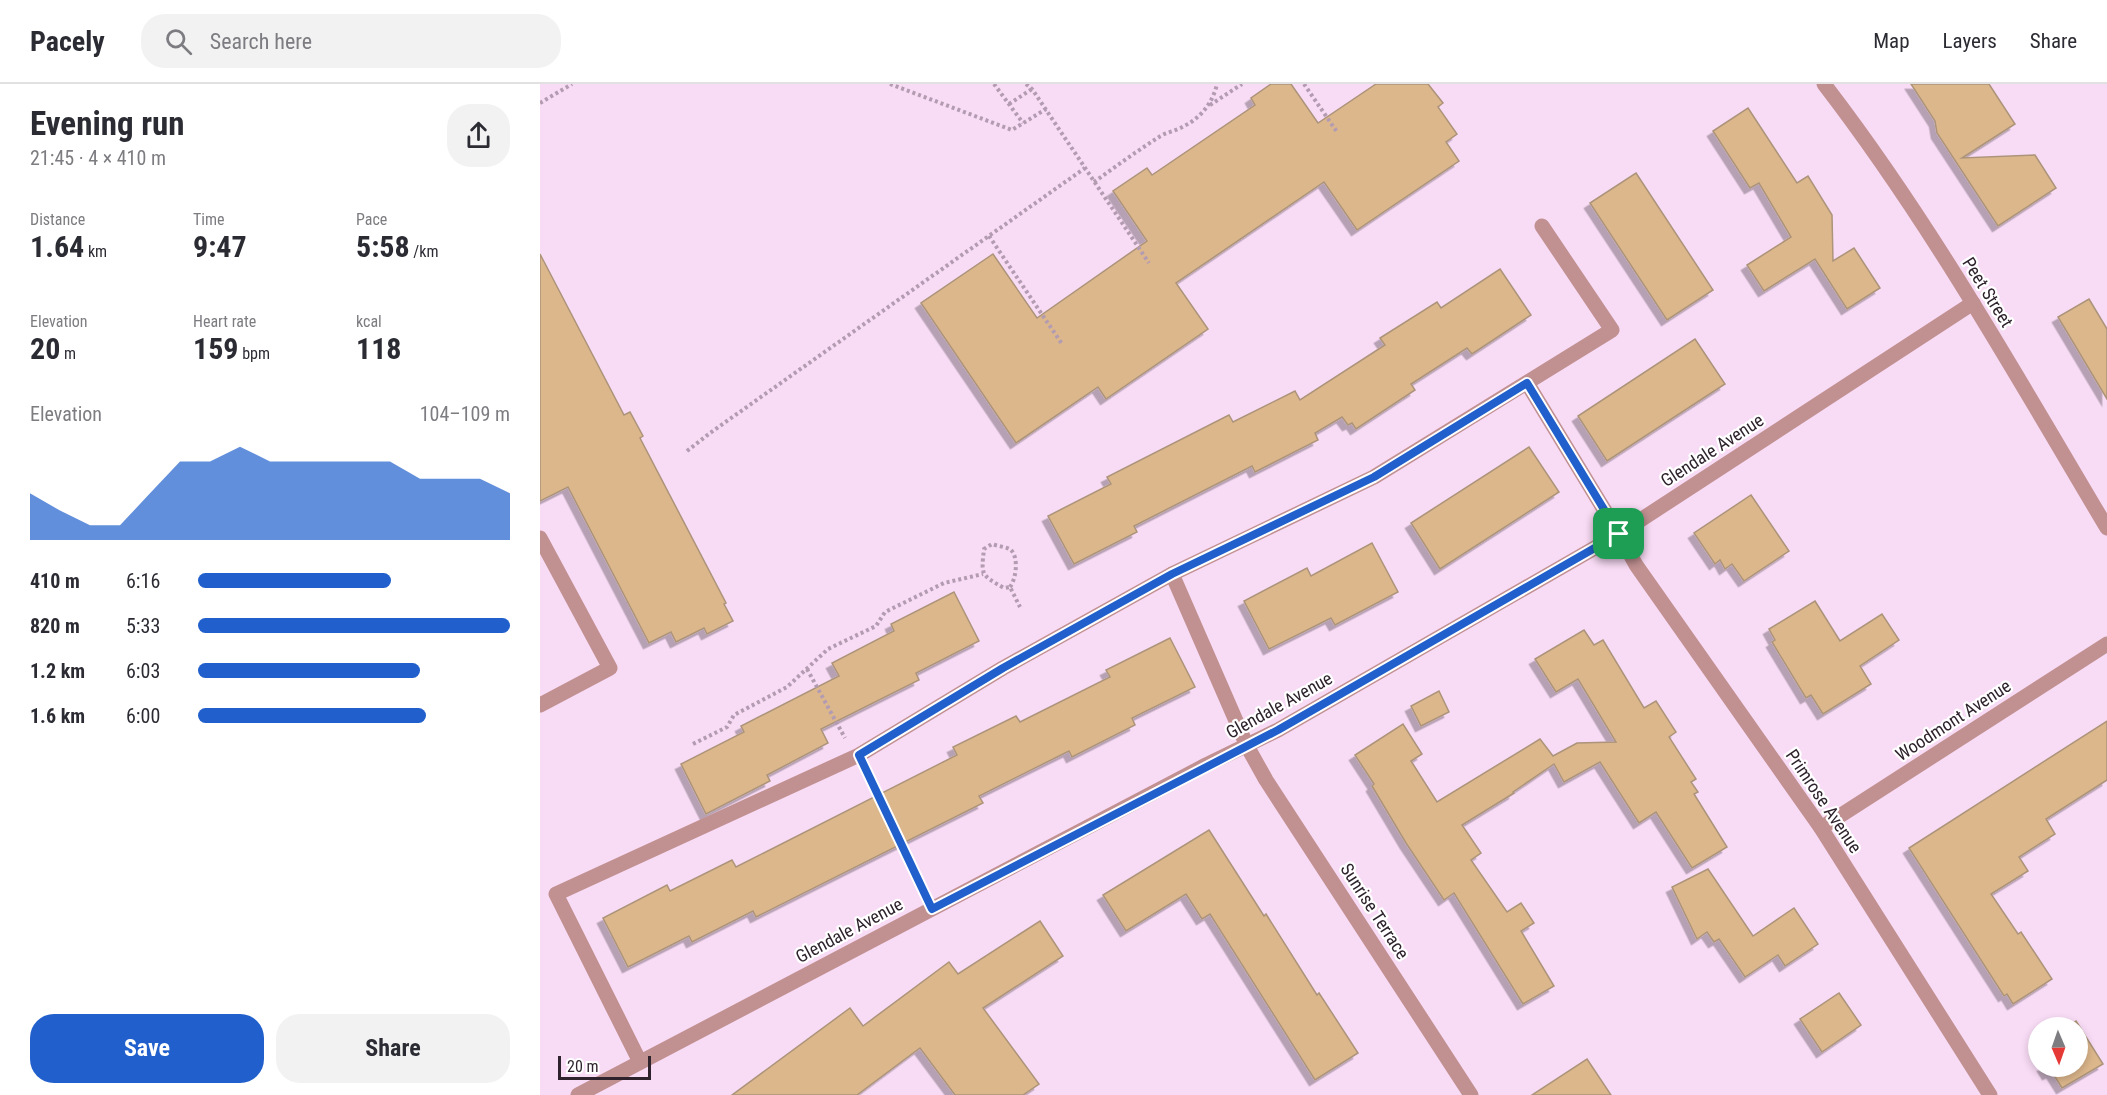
<!DOCTYPE html>
<meta charset="utf-8">
<style>
:root{--surface:#fff;--page:#f2f2f3;--text:#2b2b33;--muted:#7c7c81;--line:#e1e1e2;--accent:#2160cc}
body{margin:0;font-family:"Roboto Condensed",sans-serif;background:var(--page);color:var(--text);height:100vh;display:flex;flex-direction:column;font-size:22px;white-space:nowrap}
*{box-sizing:border-box;margin:0}
p{font-size:20px;color:var(--muted)}
.icon{flex:none;width:33px;height:33px;fill:none;stroke:currentColor;stroke-width:2;stroke-linecap:round;stroke-linejoin:round}
.map{position:relative;flex:1;overflow:hidden}
.sheet{display:flex;flex-direction:column;background:var(--surface);width:540px}
.sheet>*{flex:none}
.needle{width:39px;rotate:178deg}
.tools{position:absolute;left:1488px;top:933px;display:grid;gap:12px}
.tools a{display:grid;place-items:center;width:60px;height:60px;border-radius:50%;background:var(--surface);box-shadow:0 3px 9px #0003;font-size:30px}
.scale{position:absolute;left:18px;bottom:15px;width:93px;box-sizing:border-box;padding-left:6px;border:3px solid #2e232d;border-top:0;font-size:16px;line-height:21px;white-space:nowrap;color:#2e232d;-webkit-text-stroke:4px #fff;paint-order:stroke}
.pin{position:absolute;display:grid;place-items:center;width:51px;height:51px;color:#fff;margin:-26px;border-radius:12px;box-shadow:0 3px 9px #0006}
.round{display:grid;place-items:center;flex:none;width:63px;height:63px;border-radius:24px;background:var(--page)}
.summary{display:flex;align-items:center;justify-content:space-between;height:102px;padding:0 30px}
h1{font-size:33px;font-weight:700;line-height:45px}
.stats{display:grid;grid-template-columns:repeat(3,1fr);gap:9px;height:102px;padding:6px 30px}
.stats div{display:grid;align-content:center}
.stats b{font-size:30px;font-weight:700}
.stats small{font-size:16px;font-weight:400}
.stats p{font-size:16px}
.chart{height:168px;padding:12px 30px}
.chart p{display:flex;justify-content:space-between}
.chart svg{width:100%;height:108px;margin-top:6px;fill:var(--accent);opacity:.7}
.action{display:flex;gap:12px;margin-top:auto;padding:12px 30px}
.action a{flex:1;height:69px;border-radius:24px;background:var(--accent);color:#fff;font-size:24px;font-weight:700;line-height:69px;text-align:center}
.action a+a{background:var(--page);color:var(--text)}
ul{padding:0 30px;list-style:none;font-size:20px}
li{display:grid;grid-template-columns:96px 72px 1fr;align-items:center;height:45px}
li i{height:15px;border-radius:8px;background:var(--accent)}
header{display:flex;align-items:center;gap:36px;box-sizing:border-box;height:84px;padding:0 30px;background:var(--surface);border-bottom:2px solid var(--line)}
header strong{font-size:28px}
nav{display:flex;gap:33px;margin-inline-start:auto;font-size:21px}
.search{width:420px;height:54px;background:var(--page);display:flex;align-items:center;gap:15px;box-sizing:border-box;padding:0 21px;border-radius:24px;color:var(--muted);font-size:22px}
main{display:flex;flex:1;min-height:0}
.map>svg:first-child{display:block}
.building{fill:#ddb78c;stroke:#ac947a;stroke-width:1.5;filter:url(#shadow)}
.lines{fill:none;stroke-linecap:round;stroke-linejoin:round}
.path{stroke:#b39cb1;stroke-width:4;stroke-dasharray:3 3;stroke-linecap:butt}
.lane{stroke:#c19091;stroke-width:15}
.street{stroke:#c19091;stroke-width:15}
.route-casing{stroke:#fff;stroke-width:12}
.route{stroke:#2160cc;stroke-width:8}
.labels{text-anchor:middle;dominant-baseline:central;stroke-width:4.5;stroke-linejoin:round;paint-order:stroke}
.street-label{font-size:18px;fill:#2e232d;stroke:#fff}
</style>
<header>
<strong>Pacely</strong>
<div class="search"><svg class="icon" aria-label="search" viewBox="0 0 24 24"><circle cx="10" cy="10" r="6"/><path d="M15 15l6 6"/></svg>Search here</div>
<nav><a>Map</a><a>Layers</a><a>Share</a></nav>
</header>
<main>
<section class="sheet">
<div class="summary"><div><h1>Evening run</h1><p>21:45 · 4 × 410 m</p></div><a class="round"><svg class="icon" aria-label="share" viewBox="0 0 24 24"><path d="M12 15V3M7 8l5-5 5 5M5 13v7h14v-7"/></svg></a></div>
<div class="stats">
<div><p>Distance</p><b>1.64<small> km</small></b></div>
<div><p>Time</p><b>9:47</b></div>
<div><p>Pace</p><b>5:58<small> /km</small></b></div>
</div>
<div class="stats">
<div><p>Elevation</p><b>20<small> m</small></b></div>
<div><p>Heart rate</p><b>159<small> bpm</small></b></div>
<div><p>kcal</p><b>118</b></div>
</div>
<div class="chart"><p><span>Elevation</span>104–109 m</p>
<svg viewBox="0 0 160 44" preserveAspectRatio="none"><path d="M0 44V25L10 32L20 38L30 38L40 25L50 12L60 12L70 6L80 12L90 12L100 12L110 12L120 12L130 19L140 19L150 19L160 25V44z"/></svg>
</div>
<ul>
<li><b>410 m</b>6:16<i style="width:62%"></i></li>
<li><b>820 m</b>5:33<i style="width:100%"></i></li>
<li><b>1.2 km</b>6:03<i style="width:71%"></i></li>
<li><b>1.6 km</b>6:00<i style="width:73%"></i></li>
</ul>
<div class="action"><a>Save</a><a>Share</a></div>
</section>
<div class="map">
<svg width="1567" height="1011" viewBox="0 0 1567 1011">
<defs>
<filter id="shadow"><feDropShadow dx="-5.5" dy="5.5" stdDeviation="0" flood-color="#0004"/></filter>
</defs>
<rect width="100%" height="100%" fill="#f8dbf5"/>
<!-- building -->
<g class="building">
<polygon points="731,0 751,0 778,39 836,0 888,0 903,19 898,23 917,50 906,58 919,77 817,146 784,98 636,199 668,245 566,315 558,303 476,359 381,219 453,170 497,234 607,157 573,107 607,84 612,91 715,21 711,14"/>
<polygon points="1371,0 1449,0 1475,40 1422,74 1495,71 1516,104 1458,142 1397,49 1395,37"/>
<polygon points="1208,24 1257,99 1268,92 1292,131 1293,177 1314,164 1340,204 1307,225 1275,175 1224,207 1207,181 1251,153 1219,99 1210,104 1173,47"/>
<polygon points="1096,89 1173,206 1127,236 1050,119"/>
<polygon points="0,170 84,331 90,328 103,352 100,354 186,519 184,520 193,537 167,550 164,544 136,558 131,548 109,559 28,403 0,417"/>
<polygon points="960,185 991,231 932,270 927,264 871,300 875,306 816,345 812,339 808,341 802,333 775,349 778,356 715,388 712,382 594,442 597,448 534,480 508,432 571,400 567,393 689,331 693,338 755,307 760,316 845,261 840,254 897,218 901,224"/>
<polygon points="1549,215 1567,245 1567,315 1518,233"/>
<polygon points="1155,255 1185,300 1067,377 1038,332"/>
<polygon points="989,363 1019,408 900,485 871,439"/>
<polygon points="1211,411 1249,467 1204,497 1192,480 1185,485 1180,476 1175,480 1154,449"/>
<polygon points="832,459 858,508 795,541 791,534 729,565 704,517 767,484 771,492"/>
<polygon points="414,508 439,557 376,589 379,596 281,645 288,659 227,691 230,697 166,730 141,680 204,648 201,642 299,592 292,579 354,547 351,540"/>
<polygon points="1275,517 1300,557 1342,530 1359,556 1320,582 1331,600 1283,630 1271,611 1266,614 1232,558 1235,556 1229,545"/>
<polygon points="1044,546 1054,561 1063,556 1104,624 1116,617 1136,648 1129,653 1156,695 1151,698 1158,708 1154,710 1187,763 1152,784 1116,728 1099,739 1060,678 1024,698 1014,680 973,708 974,709 922,741 941,769 931,776 967,828 981,819 994,839 981,847 1014,902 983,920 914,809 904,816 866,759 832,702 834,700 815,671 863,640 882,670 871,677 897,718 1000,655 1013,672 1037,659 1076,658 1038,595 1016,608 995,575"/>
<polygon points="630,554 655,603 592,634 595,641 532,673 529,667 439,712 443,719 216,833 213,827 152,858 149,852 88,883 63,834 127,801 130,807 192,776 196,783 417,671 413,663 476,632 480,638 570,593 566,586"/>
<polygon points="899,607 909,628 881,642 871,622"/>
<polygon points="1567,637 1567,696 1506,735 1515,750 1479,773 1488,787 1451,810 1478,850 1481,848 1512,895 1473,920 1467,910 1464,912 1369,764"/>
<polygon points="669,746 724,832 726,830 777,911 779,909 818,969 775,996 670,830 662,835 646,810 586,847 563,811"/>
<polygon points="1168,785 1213,852 1254,824 1278,860 1245,882 1238,871 1205,893 1179,855 1174,858 1167,848 1157,855 1132,803"/>
<polygon points="500,837 523,872 443,924 499,1000 483,1011 415,1011 380,964 317,1011 192,1011 310,924 323,942 409,878 418,890"/>
<polygon points="1299,909 1321,941 1282,968 1260,935"/>
<polygon points="1536,937 1563,980 1522,1004 1512,988 1508,990 1503,982 1538,982 1538,944 1526,944"/>
<polygon points="1047,975 1071,1011 992,1011"/>
</g>
<g class="lines">
<!-- path -->
<g class="path">
<polyline points="350,0 472,46 506,25"/>
<polyline points="454,0 483,39"/>
<polyline points="486,0 492,5 609,179"/>
<polyline points="764,0 797,48"/>
<polyline points="0,19 32,0"/>
<polyline points="469,20 492,5"/>
<polyline points="670,21 702,0"/>
<path d="M554,98C575,83 597,67 619,53C626,48 636,47 644,42C661,34 673,18 677,0"/>
<polyline points="449,152 522,260"/>
<polyline points="147,367 170,349 545,84"/>
<path d="M470,503C476,495 479,474 471,466C467,463 457,462 452,460L444,465C441,491 441,491 464,504L470,503L480,523"/>
<polyline points="267,585 305,654"/>
<polyline points="153,660 187,643 194,631 247,603 288,565 336,542 345,528 404,499 443,490"/>
<polyline points="328,690 382,805"/>
</g>
<!-- lane -->
<g class="lane">
<polyline points="987,299 1079,450"/>
<polyline points="0,454 70,584 0,621"/>
<polyline points="707,662 632,490 834,393 1072,246 1002,142"/>
<polyline points="100,978 16,810 319,671 463,584 632,490"/>
</g>
<!-- street -->
<g class="street">
<path d="M1284,0C1391,139 1477,293 1567,444"/>
<polyline points="1079,450 1096,481 1281,744 1450,1011"/>
<polyline points="707,662 726,696 931,1011"/>
<polyline points="1281,744 1567,560"/>
<polyline points="38,1011 666,681 738,646 1079,450 1433,219"/>
</g>
</g>
<g class="lines">
<defs>
<polygon id="route" points="987,299 1079,450 738,646 392,825 319,671 463,584 632,490 834,393"/>
</defs>
<!-- route casing -->
<use href="#route" class="route-casing"/>
<!-- route -->
<use href="#route" class="route"/>
</g>
<g class="labels">
<!-- street labels -->
<g class="street-label">
<text transform="translate(1448 208) rotate(58)">Peet Street</text>
<text transform="translate(1172 366) rotate(-33)">Glendale Avenue</text>
<text transform="translate(739 621) rotate(-29)">Glendale Avenue</text>
<text transform="translate(1413 636) rotate(-33)">Woodmont Avenue</text>
<text transform="translate(1284 717) rotate(56)">Primrose Avenue</text>
<text transform="translate(835 827) rotate(57)">Sunrise Terrace</text>
<text transform="translate(309 846) rotate(-28)">Glendale Avenue</text>
</g>
</g>
</svg>
<div class="tools">
<a><svg class="needle" viewBox="-14 -14 28 28"><path d="M0-13l5 13h-10z" fill="#e53935"/><path d="M0 13l5-13h-10z" fill="#7c7c81"/></svg></a>
</div>
<div class="scale">20 m</div>
<div class="pin" style="left:1079px;top:450px;background:#1e9e55"><svg class="icon" aria-label="arrive" viewBox="0 0 24 24"><path d="M6 21V4h12l-3 4 3 4H6"/></svg></div>
</div>
</main>
